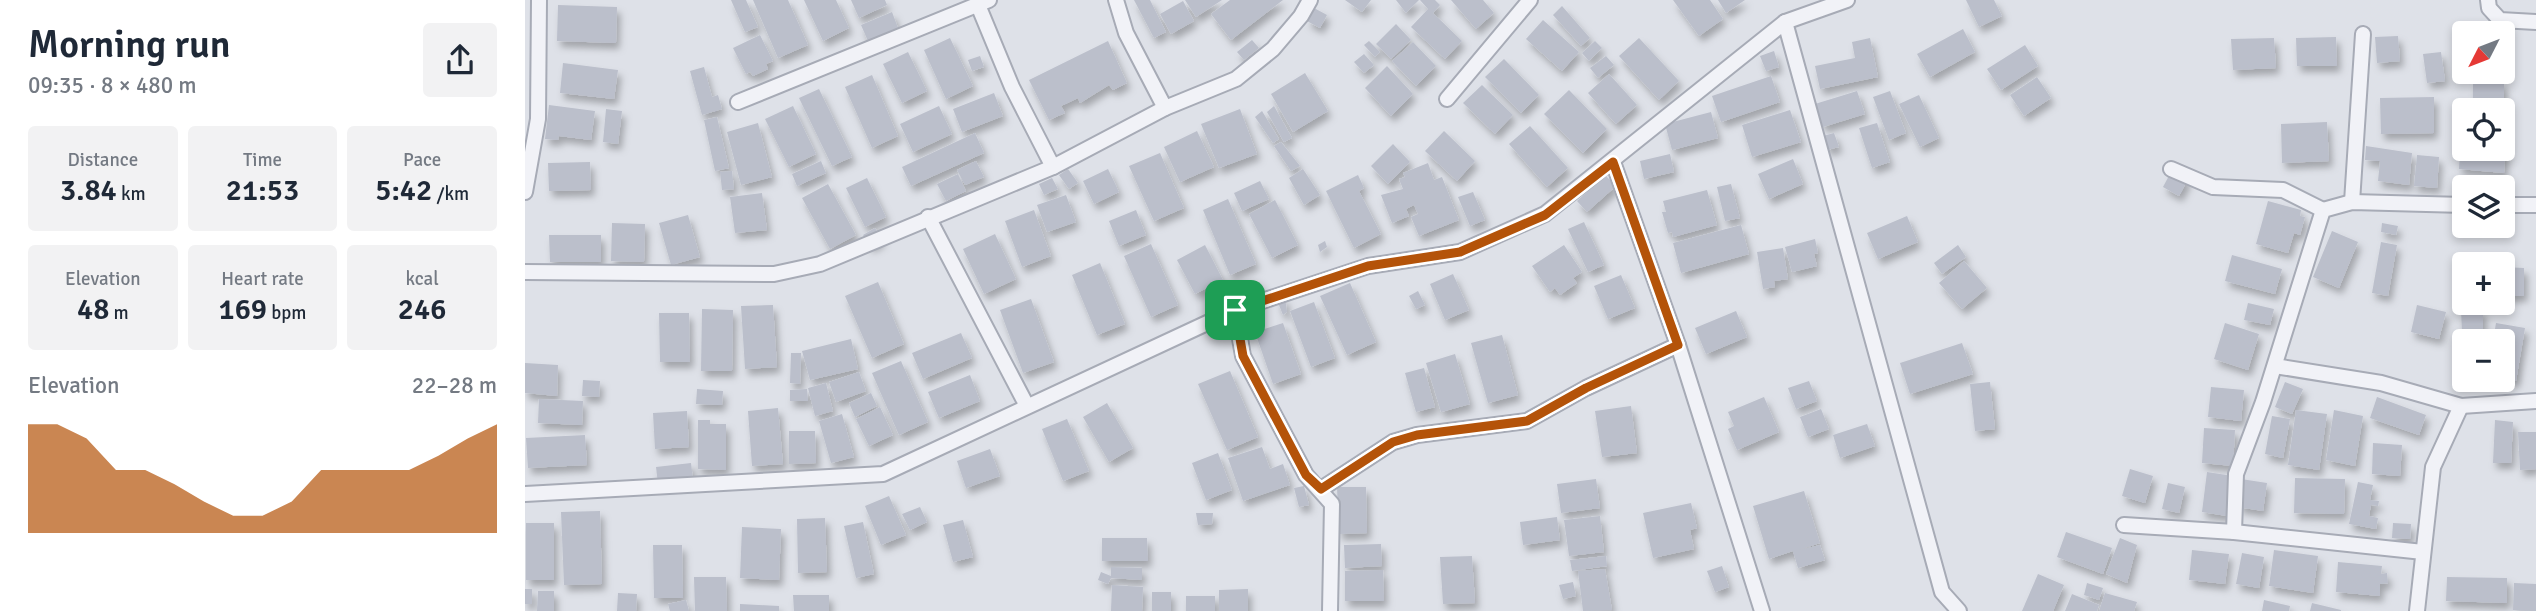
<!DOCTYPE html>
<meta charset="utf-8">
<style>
:root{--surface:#fff;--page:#f2f2f3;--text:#1f2937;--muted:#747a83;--accent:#b45309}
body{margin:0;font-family:Signika,sans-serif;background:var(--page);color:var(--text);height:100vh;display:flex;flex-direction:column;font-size:26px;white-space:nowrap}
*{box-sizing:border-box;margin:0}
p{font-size:23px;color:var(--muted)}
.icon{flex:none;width:38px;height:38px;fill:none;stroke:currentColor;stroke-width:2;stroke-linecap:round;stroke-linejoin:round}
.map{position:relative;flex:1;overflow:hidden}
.sheet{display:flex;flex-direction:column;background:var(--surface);width:525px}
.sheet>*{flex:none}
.needle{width:46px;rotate:228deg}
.buttons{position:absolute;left:1927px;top:21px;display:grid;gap:14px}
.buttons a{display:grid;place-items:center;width:63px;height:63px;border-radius:7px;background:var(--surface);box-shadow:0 4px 10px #0003;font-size:35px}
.pin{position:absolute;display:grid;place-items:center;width:60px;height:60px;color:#fff;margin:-30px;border-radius:14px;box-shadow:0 4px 10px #0006}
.round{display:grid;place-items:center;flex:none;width:74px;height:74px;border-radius:7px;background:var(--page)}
.summary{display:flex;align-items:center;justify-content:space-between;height:119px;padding:0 28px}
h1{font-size:38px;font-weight:600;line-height:52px}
.figures{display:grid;grid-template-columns:repeat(3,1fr);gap:10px;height:119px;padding:7px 28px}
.figures div{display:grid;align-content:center;border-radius:7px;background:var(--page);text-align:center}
.figures b{font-size:30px;font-weight:600}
.figures small{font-size:19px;font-weight:400}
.figures p{font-size:19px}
.chart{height:196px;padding:14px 28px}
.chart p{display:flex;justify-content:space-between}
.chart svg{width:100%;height:126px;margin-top:7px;fill:var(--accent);opacity:.7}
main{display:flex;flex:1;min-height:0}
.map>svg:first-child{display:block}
.building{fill:#bbbfcb;filter:url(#shadow)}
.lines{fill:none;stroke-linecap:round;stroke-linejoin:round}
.street-casing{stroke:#a7abb6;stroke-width:18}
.street{stroke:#f1f2f7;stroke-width:14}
.route-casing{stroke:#fff;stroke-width:14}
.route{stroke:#b45309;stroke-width:9}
</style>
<main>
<section class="sheet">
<div class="summary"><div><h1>Morning run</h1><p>09:35 · 8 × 480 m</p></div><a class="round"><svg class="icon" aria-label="share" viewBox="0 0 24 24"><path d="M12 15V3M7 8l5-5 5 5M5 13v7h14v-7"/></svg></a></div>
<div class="figures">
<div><p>Distance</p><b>3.84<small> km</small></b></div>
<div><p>Time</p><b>21:53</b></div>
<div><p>Pace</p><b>5:42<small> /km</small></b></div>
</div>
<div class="figures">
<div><p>Elevation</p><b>48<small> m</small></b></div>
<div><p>Heart rate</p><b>169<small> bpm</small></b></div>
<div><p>kcal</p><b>246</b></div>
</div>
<div class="chart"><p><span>Elevation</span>22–28 m</p>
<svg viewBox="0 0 160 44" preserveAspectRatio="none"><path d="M0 44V6L10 6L20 11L30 22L40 22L50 27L60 33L70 38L80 38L90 33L100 22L110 22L120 22L130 22L140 17L150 11L160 6V44z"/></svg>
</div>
</section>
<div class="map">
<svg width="2011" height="611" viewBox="0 0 2011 611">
<defs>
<filter id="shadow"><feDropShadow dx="3.5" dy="6" stdDeviation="3.5" flood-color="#0004"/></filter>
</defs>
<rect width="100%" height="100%" fill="#dee1e8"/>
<!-- building -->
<g class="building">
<polygon points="206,0 221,0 233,27 220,32"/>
<polygon points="228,0 263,0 283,45 253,58"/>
<polygon points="279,0 311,0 324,28 298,41"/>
<polygon points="326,0 360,0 362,5 334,18"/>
<polygon points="609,0 625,0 641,32 629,38"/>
<polygon points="660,0 697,0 671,17"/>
<polygon points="705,0 758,0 706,40 686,14"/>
<polygon points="820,0 846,0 837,12"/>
<polygon points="871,0 894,0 881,13"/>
<polygon points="895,0 910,0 915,5 908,13 937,41 920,59 886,27 903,9"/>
<polygon points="926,0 958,0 969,13 951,29"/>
<polygon points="1148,0 1185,0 1198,19 1174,36"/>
<polygon points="1193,0 1220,0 1201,13"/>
<polygon points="1441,0 1469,0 1477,16 1454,27"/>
<polygon points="658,1 669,21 646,34 635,14"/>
<polygon points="33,5 92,7 91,43 32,41"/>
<polygon points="1037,6 1065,38 1056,46 1028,15"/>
<polygon points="789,8 802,15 795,28 782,21"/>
<polygon points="367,12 373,28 343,41 336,25"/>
<polygon points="1018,20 1054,52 1037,71 1001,39"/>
<polygon points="871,24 886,40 866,59 851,44"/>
<polygon points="1438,29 1450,52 1405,77 1392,54"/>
<polygon points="235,35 248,61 241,64 243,69 228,76 225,72 221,74 208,48"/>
<polygon points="1873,36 1875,61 1852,63 1850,37"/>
<polygon points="1811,37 1812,66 1772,66 1771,38"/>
<polygon points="425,38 448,86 421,99 399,50"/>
<polygon points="1114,38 1154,81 1134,100 1094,56"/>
<polygon points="1345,38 1353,77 1295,89 1290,66 1330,58 1327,42"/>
<polygon points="1749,38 1751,68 1708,70 1706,39"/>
<polygon points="727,40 734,48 719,60 712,52"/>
<polygon points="583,41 602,83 588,90 584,85 555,103 553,98 536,106 540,113 524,120 504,80"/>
<polygon points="844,41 855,52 850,57 839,45"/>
<polygon points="1070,41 1077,48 1064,61 1057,53"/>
<polygon points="888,42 911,66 891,86 867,61"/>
<polygon points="1500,45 1513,66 1476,90 1462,69"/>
<polygon points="1249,51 1254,67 1241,71 1235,56"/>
<polygon points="383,52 402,91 377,103 358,64"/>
<polygon points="1916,52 1920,81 1902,83 1898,54"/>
<polygon points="839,54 849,65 839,73 829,62"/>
<polygon points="455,56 459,67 447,71 443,60"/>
<polygon points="1081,56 1089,65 1073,78 1065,68"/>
<polygon points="979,59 1014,95 996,113 960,77"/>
<polygon points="38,63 93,70 89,99 35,93"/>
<polygon points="862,66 888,94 866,116 840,88"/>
<polygon points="179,67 187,97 193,95 197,109 177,115 165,71"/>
<polygon points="780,73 803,111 768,132 746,94"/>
<polygon points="1084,74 1112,105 1091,124 1063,93"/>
<polygon points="347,75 373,136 347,148 320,87"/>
<polygon points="1246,76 1255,102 1196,122 1187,96"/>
<polygon points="1512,77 1526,98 1499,116 1485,95"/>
<polygon points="1948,81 1979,82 1979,110 1948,110"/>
<polygon points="957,85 988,115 970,134 938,103"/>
<polygon points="294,89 327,157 307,166 274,98"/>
<polygon points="1044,90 1082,129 1058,153 1019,114"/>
<polygon points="1332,91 1340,114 1298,127 1290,104"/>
<polygon points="1365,91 1381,133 1364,140 1348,97"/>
<polygon points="469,93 478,116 437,132 428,109"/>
<polygon points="1394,95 1414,138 1395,147 1374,104"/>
<polygon points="1909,97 1909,133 1856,134 1855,98"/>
<polygon points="24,105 70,111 66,140 34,136 33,140 20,139"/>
<polygon points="268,106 291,154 264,167 240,119"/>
<polygon points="414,106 427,134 388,152 375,124"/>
<polygon points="749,106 767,138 759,142 742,112"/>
<polygon points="81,109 97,111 93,144 78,142"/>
<polygon points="715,109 732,154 694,168 676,124"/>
<polygon points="1265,110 1276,142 1227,157 1217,125"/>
<polygon points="737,111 754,139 748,143 730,117"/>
<polygon points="1186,112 1193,138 1147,150 1140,124"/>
<polygon points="192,117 204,168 190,171 179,120"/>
<polygon points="1802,122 1804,161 1757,163 1756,124"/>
<polygon points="233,123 247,177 216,185 202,132"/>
<polygon points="1352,123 1365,162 1347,168 1334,128"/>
<polygon points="1005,126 1043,168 1022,187 984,144"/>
<polygon points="672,131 689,167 655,182 639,147"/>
<polygon points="919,131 950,161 932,181 900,151"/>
<polygon points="450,133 459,153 386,186 377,167"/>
<polygon points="1309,133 1314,147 1302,150 1298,136"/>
<polygon points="1936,133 1939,133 1939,149 1978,149 1978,136 1981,137 1979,173 1934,169"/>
<polygon points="756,142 775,166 766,171 749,146"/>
<polygon points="868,144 885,162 863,184 846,166"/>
<polygon points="1841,146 1887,153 1884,185 1853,181 1855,161 1840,160"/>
<polygon points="635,153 659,208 629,221 604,166"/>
<polygon points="1145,154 1149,172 1119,179 1115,161"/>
<polygon points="1892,155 1914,157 1912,188 1889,186"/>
<polygon points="1268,159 1278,184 1244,199 1233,174"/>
<polygon points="296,161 301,173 272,186 267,174"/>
<polygon points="451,161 459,177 440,185 432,170"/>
<polygon points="65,162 66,190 24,191 23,163"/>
<polygon points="903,163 909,180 917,177 934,220 894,236 886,217 893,214 889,205 881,209 884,216 867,223 856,195 878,189 874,179 880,177 878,173"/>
<polygon points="543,169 553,183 544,189 534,175"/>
<polygon points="583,169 594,192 569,204 558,181"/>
<polygon points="778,169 795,195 779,205 764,178"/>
<polygon points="1647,170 1663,179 1654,196 1638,187"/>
<polygon points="207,171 209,189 197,190 195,172"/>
<polygon points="433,174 441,191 421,201 412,184"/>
<polygon points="833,175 839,188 834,191 856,234 829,248 801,191"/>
<polygon points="1080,175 1091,186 1062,212 1052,201"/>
<polygon points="342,178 361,217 340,227 321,188"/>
<polygon points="527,178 533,189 519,195 514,184"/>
<polygon points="735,181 744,199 717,211 709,193"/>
<polygon points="303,184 331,235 305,249 277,198"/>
<polygon points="1206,184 1215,218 1200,221 1192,187"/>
<polygon points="1182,190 1192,225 1148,237 1147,232 1143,233 1137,212 1141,212 1138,201"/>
<polygon points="948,192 960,220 945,226 933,197"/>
<polygon points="237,193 242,230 210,233 205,197"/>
<polygon points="541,195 551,222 522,232 512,205"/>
<polygon points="703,199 731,264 705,275 678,210"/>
<polygon points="750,200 773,245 747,258 724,214"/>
<polygon points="1743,201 1776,210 1775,216 1780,217 1775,235 1769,233 1763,253 1731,244"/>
<polygon points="509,210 526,256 497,267 480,221"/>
<polygon points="611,210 621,235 594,246 584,221"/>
<polygon points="163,215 175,257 146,265 134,223"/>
<polygon points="1382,216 1393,242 1353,259 1342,233"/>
<polygon points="1059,222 1079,265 1063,272 1043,229"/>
<polygon points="87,223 120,224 119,262 86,261"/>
<polygon points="1857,223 1873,226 1871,235 1856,232"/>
<polygon points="1216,225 1224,254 1156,273 1148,243"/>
<polygon points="350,228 357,240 345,247 338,235"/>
<polygon points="1807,231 1833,242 1814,288 1788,277"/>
<polygon points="470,234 491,279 459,294 438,249"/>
<polygon points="24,235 76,235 76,262 25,262"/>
<polygon points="1290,239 1293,253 1289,254 1292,266 1267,272 1260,247"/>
<polygon points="800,241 802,247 795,252 793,245"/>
<polygon points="1856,242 1872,245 1863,296 1847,293"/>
<polygon points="626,244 653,305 626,317 599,256"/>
<polygon points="680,245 698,280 670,294 652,260"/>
<polygon points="1039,245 1057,272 1048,278 1052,283 1035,295 1030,288 1025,292 1007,266"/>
<polygon points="1433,245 1441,257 1417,274 1409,263"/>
<polygon points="1258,248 1263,279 1249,281 1250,287 1238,289 1232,252"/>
<polygon points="1707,255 1757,269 1750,294 1700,281"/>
<polygon points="1439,261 1462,288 1437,309 1414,283"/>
<polygon points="575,263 600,324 572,335 547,275"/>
<polygon points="1978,267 1999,268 1999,296 1978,296"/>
<polygon points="928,274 944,310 920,320 905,284"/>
<polygon points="1096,275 1110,308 1083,319 1069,286"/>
<polygon points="353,282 379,344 347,358 320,296"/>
<polygon points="825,283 851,342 822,355 795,296"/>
<polygon points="893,291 900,305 891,309 884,296"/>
<polygon points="760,297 762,312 758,315 752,300"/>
<polygon points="506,299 529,362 498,373 475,310"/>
<polygon points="789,302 810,358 786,367 765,311"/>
<polygon points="1723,303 1749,309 1745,325 1719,320"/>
<polygon points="248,305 252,367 220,369 216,306"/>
<polygon points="1892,305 1921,312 1914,339 1886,332"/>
<polygon points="177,309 208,310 207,371 176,371"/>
<polygon points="1936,310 1958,310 1958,332 1937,332"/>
<polygon points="1211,311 1222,337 1181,354 1170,328"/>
<polygon points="134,313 164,313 165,362 135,362"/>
<polygon points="758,323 776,374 748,384 730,332"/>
<polygon points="1700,323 1734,334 1723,370 1689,359"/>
<polygon points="1971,323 2000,328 1991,381 1978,379 1978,341 1968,341"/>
<polygon points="436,333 447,358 398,379 387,353"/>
<polygon points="977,335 993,395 963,403 946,343"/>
<polygon points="326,339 333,369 285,380 277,351"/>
<polygon points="1437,343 1448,374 1385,394 1375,363"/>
<polygon points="1935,344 1939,345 1939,370 1931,368"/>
<polygon points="266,353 276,353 275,384 265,383"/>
<polygon points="930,354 945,404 916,412 901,363"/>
<polygon points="376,361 403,422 374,435 347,373"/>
<polygon points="0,363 33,365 32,396 0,393"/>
<polygon points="899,368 910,407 891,412 880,373"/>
<polygon points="705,371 733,437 702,450 673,384"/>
<polygon points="334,372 341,391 311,402 304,382"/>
<polygon points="445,375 455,401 414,418 403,392"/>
<polygon points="58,380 75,381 74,397 57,396"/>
<polygon points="1284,381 1292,401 1271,409 1263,388"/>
<polygon points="1465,382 1470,429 1450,431 1445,384"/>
<polygon points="1760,382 1778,389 1767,414 1750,407"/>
<polygon points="301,383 308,411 290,416 283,388"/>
<polygon points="1686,387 1719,390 1716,421 1683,417"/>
<polygon points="172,389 198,391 197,405 171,404"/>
<polygon points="282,389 283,401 265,401 265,390"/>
<polygon points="346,393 352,406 330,417 324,403"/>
<polygon points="1239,397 1254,432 1212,450 1203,429 1209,426 1203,412"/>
<polygon points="1852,397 1901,415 1894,435 1845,418"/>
<polygon points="14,399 58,401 57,425 13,423"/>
<polygon points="582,403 608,448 584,462 558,417"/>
<polygon points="1106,406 1112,453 1077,457 1070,411"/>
<polygon points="355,407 368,435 344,446 331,419"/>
<polygon points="253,408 258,464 227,466 223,411"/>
<polygon points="1296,409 1304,429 1283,437 1275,417"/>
<polygon points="1771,410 1802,414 1794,470 1763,465"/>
<polygon points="1809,410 1838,416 1830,466 1801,460"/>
<polygon points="162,411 164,447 130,449 128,413"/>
<polygon points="317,414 329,457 306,463 294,421"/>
<polygon points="1747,416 1765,419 1758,458 1740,454"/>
<polygon points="542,419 564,471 538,481 517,429"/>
<polygon points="173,420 185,420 185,424 201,424 201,470 173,469"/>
<polygon points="1970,420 1988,422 1986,463 1968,463"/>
<polygon points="1342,424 1350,446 1315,458 1308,435"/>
<polygon points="1679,428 1710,430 1708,466 1677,463"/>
<polygon points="264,431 290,431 291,463 264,464"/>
<polygon points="1993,432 2011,432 2011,469 1995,470"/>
<polygon points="60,435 62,465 3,468 1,438"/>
<polygon points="1848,443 1877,445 1875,476 1847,474"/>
<polygon points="737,447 745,469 758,464 765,485 718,501 703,458"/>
<polygon points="465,449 475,476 441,488 432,461"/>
<polygon points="693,453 707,490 681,500 667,463"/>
<polygon points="166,463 168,480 133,484 131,467"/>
<polygon points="1605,469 1628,476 1620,503 1597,496"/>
<polygon points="1682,472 1708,476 1702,516 1677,512"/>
<polygon points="1770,478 1820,479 1819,514 1769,513"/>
<polygon points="1071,479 1075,508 1036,513 1032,484"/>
<polygon points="1716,479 1742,483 1738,511 1713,507"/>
<polygon points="1833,482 1848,485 1845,500 1854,501 1853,506 1846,505 1844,516 1853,518 1851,529 1824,524"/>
<polygon points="1643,483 1660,487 1654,513 1637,509"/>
<polygon points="779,486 784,505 774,507 769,488"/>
<polygon points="812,487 841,487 842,533 814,534"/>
<polygon points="1279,491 1295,543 1274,550 1295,545 1300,560 1273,568 1268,551 1244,559 1228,506"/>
<polygon points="364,496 381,535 356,545 340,506"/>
<polygon points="1166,503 1172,528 1165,530 1169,549 1128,558 1118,513"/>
<polygon points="395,507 402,522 385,530 377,514"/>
<polygon points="75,511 77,584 39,585 36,512"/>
<polygon points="671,513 688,513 687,524 673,525"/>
<polygon points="1075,516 1079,552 1044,556 1039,520"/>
<polygon points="1032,517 1035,540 998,545 995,522"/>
<polygon points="300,518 302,572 273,573 272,519"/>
<polygon points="438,520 448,557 428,562 418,525"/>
<polygon points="338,522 349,574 331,578 319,526"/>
<rect x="1" y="523" width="28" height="57"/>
<polygon points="1868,523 1886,524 1885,539 1867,538"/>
<polygon points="217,527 256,529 254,580 215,578"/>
<polygon points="1541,532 1587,548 1578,574 1532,557"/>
<polygon points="577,538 622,538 623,561 577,561"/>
<polygon points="1595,538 1612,545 1602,583 1581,574"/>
<polygon points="856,544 857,566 820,568 819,545"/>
<polygon points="128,545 157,545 158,598 129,598"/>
<polygon points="1667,550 1704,554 1700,584 1664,580"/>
<polygon points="1749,550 1793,556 1788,593 1744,586"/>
<polygon points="1717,553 1739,557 1734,588 1711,584"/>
<polygon points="947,556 950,603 918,604 915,557"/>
<polygon points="1081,556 1082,566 1047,571 1045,560"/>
<polygon points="1813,562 1857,566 1856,574 1862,573 1863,583 1855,584 1855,596 1811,592"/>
<polygon points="1197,566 1204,587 1190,592 1182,571"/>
<polygon points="586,567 617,568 617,580 586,578 583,584 573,580 576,572 586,576"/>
<polygon points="1080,569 1087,610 1058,611 1053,571"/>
<polygon points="858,570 859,601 820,601 820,571"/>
<polygon points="1513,574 1539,585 1528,611 1497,611"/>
<polygon points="169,577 201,577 202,611 170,611"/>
<polygon points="1922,577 1982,578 1982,603 1921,601"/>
<polygon points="1048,582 1051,596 1038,599 1034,585"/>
<polygon points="1562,583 1578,588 1574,600 1559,595"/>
<polygon points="1989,583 2011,584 2011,611 1988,610"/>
<polygon points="587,585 618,587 617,611 586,611"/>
<rect x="0" y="589" width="7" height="15"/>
<polygon points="723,589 723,611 694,611 694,590"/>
<polygon points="13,591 29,591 29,611 12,611"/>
<rect x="627" y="592" width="19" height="19"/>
<polygon points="93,593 112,594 111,611 92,611"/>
<polygon points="1580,593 1612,602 1609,611 1574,611"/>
<polygon points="1547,594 1574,605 1572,611 1540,611"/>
<polygon points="268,595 304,595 304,611 269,611"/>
<rect x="661" y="596" width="29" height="15"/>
<polygon points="161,600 164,611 145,611 143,604"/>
<polygon points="1739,600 1765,606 1764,611 1737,611"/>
<polygon points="1787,603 1816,610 1816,611 1785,611"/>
<polygon points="215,604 254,606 254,611 215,611"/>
</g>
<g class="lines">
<defs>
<g id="street">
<polyline points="591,0 601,33 640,108"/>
<polyline points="1963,0 1964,8 1975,20 2011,22"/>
<polyline points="453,5 487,87 528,167"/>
<polyline points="1260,22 1417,592 1434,611"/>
<polyline points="922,99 1005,0"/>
<polyline points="213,102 464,0"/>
<polyline points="1088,162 1153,345 1237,611"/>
<polyline points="1646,169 1688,187 1758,190 1798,210"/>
<polyline points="0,192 13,119 14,0"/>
<polyline points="1827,202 1838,34"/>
<polyline points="1978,205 2011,205"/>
<polyline points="403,217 502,406"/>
<polyline points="0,272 249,274 295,264 528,167 640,108 711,79 748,49 776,16 785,0"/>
<polyline points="710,310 718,356 781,475 807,504 805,611"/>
<polyline points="1750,366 1856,383 1936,406 2011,401"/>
<polyline points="796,489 868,442 892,435 1002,421 1061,388 1153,345"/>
<polyline points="0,494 358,474 710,310 843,266 935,252 1020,214 1260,22 1322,0"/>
<polyline points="1599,525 1709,532 1898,552"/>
<polyline points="1709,532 1711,474 1738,402 1798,210 1827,202 1939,205"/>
<polyline points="1892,611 1908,467 1936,406"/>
</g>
</defs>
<!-- street casing -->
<use href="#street" class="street-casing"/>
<!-- street -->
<use href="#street" class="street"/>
</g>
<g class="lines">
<defs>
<polygon id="route" points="1088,162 1153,345 1061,388 1002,421 892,435 868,442 796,489 781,475 718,356 710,310 843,266 935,252 1020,215"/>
</defs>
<!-- route casing -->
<use href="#route" class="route-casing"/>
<!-- route -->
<use href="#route" class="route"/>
</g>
</svg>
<div class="buttons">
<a><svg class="needle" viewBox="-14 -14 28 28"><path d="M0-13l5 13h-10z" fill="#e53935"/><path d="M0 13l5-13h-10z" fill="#747a83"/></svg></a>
<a><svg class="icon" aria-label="locate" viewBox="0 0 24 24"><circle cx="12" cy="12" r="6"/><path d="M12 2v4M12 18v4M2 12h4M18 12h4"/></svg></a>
<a><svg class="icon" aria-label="layers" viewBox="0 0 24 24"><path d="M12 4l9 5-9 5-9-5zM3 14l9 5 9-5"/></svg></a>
<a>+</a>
<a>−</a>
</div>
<div class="pin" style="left:710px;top:310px;background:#1e9e55"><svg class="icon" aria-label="arrive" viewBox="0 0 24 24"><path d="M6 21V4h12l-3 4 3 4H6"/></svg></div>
</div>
</main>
